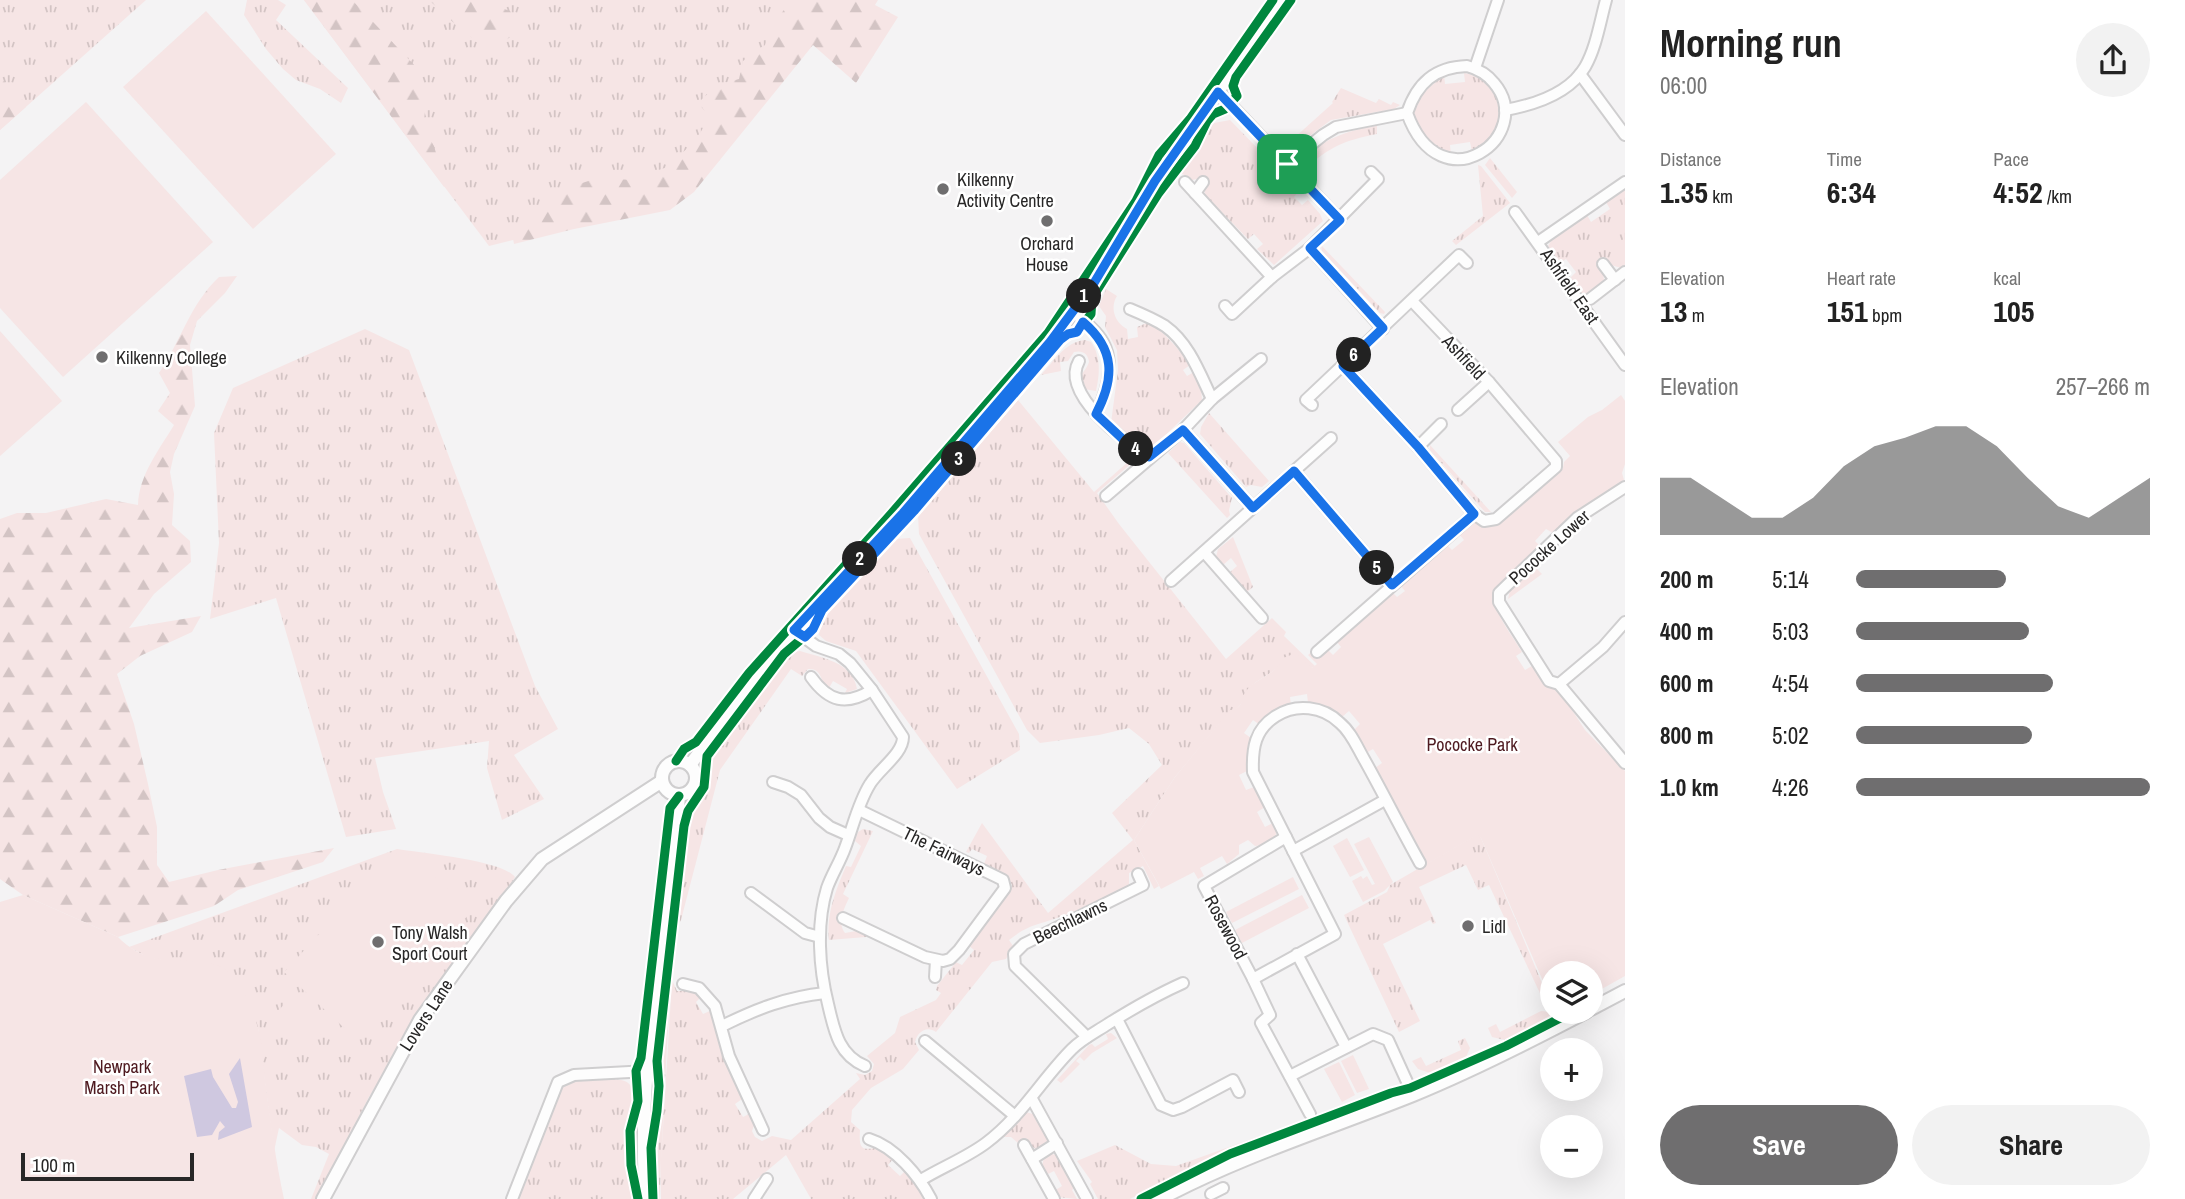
<!DOCTYPE html>
<meta charset="utf-8">
<style>
:root{--surface:#fff;--page:#f2f2f2;--text:#222;--muted:#767676;--accent:#6f6e6f}
body{margin:0;font-family:"Archivo Narrow",sans-serif;background:var(--page);color:var(--text);height:100vh;display:flex;flex-direction:column;font-size:26px;white-space:nowrap}
*{box-sizing:border-box;margin:0}
p{font-size:23px;color:var(--muted)}
.icon{flex:none;width:38px;height:38px;fill:none;stroke:currentColor;stroke-width:2;stroke-linecap:round;stroke-linejoin:round}
.map{position:relative;flex:1;overflow:hidden}
.drawer{display:flex;flex-direction:column;background:var(--surface);width:560px}
.drawer>*{flex:none}
.fabs{position:absolute;left:1540px;top:961px;display:grid;gap:14px}
.fabs a{display:grid;place-items:center;width:63px;height:63px;border-radius:50%;background:var(--surface);box-shadow:0 7px 28px #0002;font-size:35px}
.scale{position:absolute;left:21px;bottom:18px;width:173px;box-sizing:border-box;padding-left:7px;border:4px solid #282727;border-top:0;font-size:19px;line-height:24px;white-space:nowrap;color:#282727;-webkit-text-stroke:5px #fff;paint-order:stroke}
.pin{position:absolute;display:grid;place-items:center;width:60px;height:60px;color:#fff;margin:-30px;border-radius:14px;box-shadow:0 4px 10px #0006}
.km{position:absolute;width:35px;height:35px;margin:-18px;border-radius:50%;background:#222;color:#fff;font-size:19px;line-height:35px;text-align:center}
.round{display:grid;place-items:center;flex:none;width:74px;height:74px;border-radius:37px;background:var(--page)}
.headline{display:flex;align-items:center;justify-content:space-between;height:119px;padding:0 35px}
h1{font-size:38px;font-weight:800;line-height:52px}
.stats{display:grid;grid-template-columns:repeat(3,1fr);gap:10px;height:119px;padding:7px 35px}
.stats div{display:grid;align-content:center}
.stats b{font-size:30px;font-weight:800}
.stats small{font-size:19px;font-weight:400}
.stats p{font-size:19px}
.chart{height:196px;padding:14px 35px}
.chart p{display:flex;justify-content:space-between}
.chart svg{width:100%;height:126px;margin-top:7px;fill:var(--accent);opacity:.7}
.cta{display:flex;gap:14px;margin-top:auto;padding:14px 35px}
.cta a{flex:1;height:80px;border-radius:42px;background:var(--accent);color:#fff;font-size:28px;font-weight:800;line-height:80px;text-align:center}
.cta a+a{background:var(--page);color:var(--text)}
ul{padding:0 35px;list-style:none;font-size:23px}
li{display:grid;grid-template-columns:112px 84px 1fr;align-items:center;height:52px}
li i{height:18px;border-radius:9px;background:var(--accent)}
main{display:flex;flex:1;min-height:0}
.map>svg:first-child{display:block}
.grass{fill:url(#grass-tufts)}
.forest{fill:url(#forest-firs)}
.green{fill:#f6e5e5}
.water{fill:#cfc8e0}
.lines{fill:none;stroke-linecap:round;stroke-linejoin:round}
.minor-casing{stroke:#cfcecf;stroke-width:14}
.tertiary-casing{stroke:#cfcecf;stroke-width:16}
.minor{stroke:#fdfdfd;stroke-width:10}
.tertiary{stroke:#fdfdfd;stroke-width:12}
.cycleway-casing{stroke:#fff;stroke-width:13}
.cycleway{stroke:#00873e;stroke-width:9}
.route-casing{stroke:#fff;stroke-width:14}
.route{stroke:#1a73e8;stroke-width:9}
.poi-dot{fill:#6f6e6f;stroke:#fff;stroke-width:2.5}
.labels{text-anchor:middle;dominant-baseline:central;stroke-width:5;stroke-linejoin:round;paint-order:stroke}
.poi-label{font-size:18px;fill:#282727;stroke:#fff;text-anchor:start}
.street-label{font-size:18px;fill:#282727;stroke:#fff}
.park-label{font-size:18px;fill:#4e1a20;stroke:#fff}
</style>
<main>
<div class="map">
<svg width="1625" height="1199" viewBox="0 0 1625 1199">
<defs>
<pattern id="grass-tufts" width="24" height="20" patternUnits="userSpaceOnUse" patternTransform="scale(1.75)"><rect width="24" height="20" fill="#f6e5e5"/><path d="M3 7l-1-3M5 7V3M7 7l1-3M15 17l-1-3M17 17v-4M19 17l1-3" fill="none" stroke="#d3c4c4"/></pattern>
<pattern id="forest-firs" width="22" height="20" patternUnits="userSpaceOnUse" patternTransform="scale(1.75)"><rect width="22" height="20" fill="#f6e5e5"/><path d="M5 1l3.5 6h-7zM16 11l3.5 6h-7z" fill="#d3c4c4"/></pattern>
</defs>
<rect width="100%" height="100%" fill="#f4f3f4"/>
<!-- grass -->
<g class="grass">
<polygon points="0,0 146,0 0,130"/>
<polygon points="247,0 278,0 286,5 276,20 348,88 341,103 320,89 296,80 283,69 266,49 244,15"/>
<polygon points="304,0 841,0 671,201 489,246"/>
<path d="M1464,73C1492,77 1509,109 1493,134C1488,142 1480,147 1472,152L1470,142L1450,145L1451,155L1431,146L1414,118V112L1424,92L1444,75L1445,84L1465,82Z"/>
<polygon points="1341,88 1376,103 1379,99 1391,105 1393,102 1400,105 1394,109 1331,120 1292,149 1288,148 1296,141 1294,138 1333,103 1332,102"/>
<polygon points="1230,120 1299,191 1294,197 1302,205 1308,200 1320,214 1323,221 1274,265 1257,249 1263,244 1254,234 1248,239 1205,195 1202,178 1192,180 1181,173 1214,123"/>
<path d="M1377,125V134C1343,141 1331,146 1305,169L1303,165C1314,139 1353,130 1377,125Z"/>
<polygon points="1490,158 1517,192 1512,198 1485,165"/>
<polygon points="1478,165 1481,166 1510,203 1456,245 1452,241 1483,216"/>
<polygon points="1625,189 1625,265 1621,268 1611,265 1605,258 1597,263 1603,272 1604,280 1586,296 1592,304 1590,306 1570,278 1576,272 1566,259 1559,264 1548,246 1553,238 1587,215 1591,222 1610,209 1606,202"/>
<polygon points="1321,245 1385,312 1384,314 1380,313 1322,251"/>
<path d="M1106,289L1117,296C1110,307 1114,322 1127,329L1128,339L1138,337L1137,327L1149,322C1165,333 1179,349 1190,365L1183,370L1187,376L1194,372L1201,387L1202,400L1154,446L1148,447L1137,442L1141,434L1135,430L1130,437L1111,423L1118,370L1117,350L1105,327L1106,316L1099,306Z"/>
<polygon points="365,329 409,350 535,686 558,729 514,755 544,799 502,820 487,768 489,741 375,758 383,792 396,829 346,837 276,598 210,619 219,543 214,433 233,388"/>
<path d="M1085,340L1091,342C1101,356 1100,374 1096,391L1084,389C1076,372 1084,376 1089,362C1088,353 1082,350 1074,352L1068,361L1060,362L1061,371L1041,375C1054,361 1065,342 1085,340Z"/>
<path d="M1018,400L1094,492L1129,461L1133,462L1097,493L1119,524L1226,659L1272,618L1286,632L1284,636L1315,666L1312,668L1280,665C1271,675 1255,680 1248,690C1241,699 1243,709 1230,711L1175,777L1134,840L1159,886L1154,889L1143,866L1129,873V884L1125,888C1102,899 1078,911 1054,919C1033,926 1027,926 1009,940L1013,946L1006,959L992,962L936,1032C927,1025 917,1032 915,1042L919,1050L903,1069L871,1088L852,1110L851,1122L860,1130C859,1147 860,1152 878,1147L893,1159L888,1165L900,1176L906,1170L913,1177L926,1199H811L786,1155L733,1199H661V1160L660,1199H657L655,1166L662,1085L660,1057L667,991H670L661,1160L672,980L677,991H694L702,996L696,1002L703,1014L712,1010L723,1056L742,1099L735,1104L743,1117L751,1113L755,1123L752,1131L755,1137L762,1141L772,1136L791,1140L860,1079L856,1073L865,1075L872,1071L874,1064L867,1056L895,1033L900,1017L936,1000L941,993L936,990L937,986L956,962L962,965L974,950L968,945L1010,891L1012,885L1007,876L984,864L987,856L972,849L969,853L966,852L982,823L1048,913L1133,840L1112,813L1162,765L1149,744L1129,728L1099,735L1040,743L1027,730L919,534L918,515Z"/>
<polygon points="1209,413 1269,481 1262,487 1251,485 1246,487 1200,434 1201,427"/>
<polygon points="1180,442 1184,443 1232,498 1229,510 1230,515 1227,518 1168,453"/>
<polygon points="1430,445 1491,512 1485,512 1430,450"/>
<polygon points="1233,537 1253,587 1247,592 1229,573 1237,566 1231,558 1223,565 1216,557 1218,549"/>
<polygon points="910,538 1019,734 1020,750 957,789 856,651 826,641 819,635 821,620 895,539"/>
<polygon points="1535,567 1542,574 1508,599 1510,590"/>
<path d="M800,651C822,658 853,662 857,689L845,693L847,689L833,681L829,688C819,682 823,668 808,669L802,676L791,669L720,770L681,920L675,931L686,835L692,811L709,781L710,758L730,727L762,686L793,652Z"/>
<path d="M863,829L873,831L843,894L849,898C844,909 837,922 845,933L856,931L867,935L866,937L829,940C826,914 836,890 846,866L851,867L861,846L855,841L858,832Z"/>
<polygon points="1478,834 1481,838 1552,1007 1546,1006 1489,885 1478,890 1466,865 1419,887 1436,923 1433,924 1430,920 1383,944 1420,1021 1399,1032 1344,915 1387,892 1390,885"/>
<path d="M397,849C421,853 502,860 515,877L502,899L441,980L369,1097L317,1199H311L329,1154L316,1147L302,1145L279,1128L274,1151L258,1028L169,961L149,958L129,947Z"/>
<polygon points="1541,1011 1551,1012 1553,1015 1505,1040 1492,1037 1488,1028 1496,1024 1500,1032"/>
<polygon points="1111,1033 1117,1038 1092,1053 1084,1061 1080,1057 1076,1061 1080,1064 1061,1083 1057,1080 1089,1045 1092,1044 1095,1047 1108,1039 1106,1034"/>
<polygon points="1465,1038 1470,1048 1466,1057 1430,1073 1418,1069 1412,1061 1421,1057 1426,1066 1461,1050 1458,1041"/>
<path d="M611,1079C619,1080 626,1079 631,1086C640,1100 627,1115 626,1128C624,1153 629,1176 634,1199H518L561,1088L575,1081Z"/>
<polygon points="1026,1112 1036,1115 1047,1136 1047,1141 1044,1146 1036,1149 1031,1146 1026,1138 1018,1143 1011,1137 1001,1137 1020,1116"/>
<polygon points="1271,1132 1207,1160 1130,1199 1098,1199 1090,1184 1092,1182 1077,1161 1115,1145 1151,1164 1176,1166"/>
<polygon points="1052,1154 1056,1155 1075,1187 1072,1190 1077,1199 1058,1197 1054,1191 1062,1186 1054,1171 1046,1175 1042,1165 1045,1155"/>
</g>
<!-- forest -->
<g class="forest">
<polygon points="304,0 352,0 419,70 426,104 423,127 434,146 438,160 453,183 444,187"/>
<polygon points="425,0 479,0 510,11 521,30 497,46 468,36 430,1"/>
<polygon points="791,0 878,0 875,5 898,17 856,83 813,45 694,192 670,210 574,229 514,244 511,228 532,215 563,189 598,178 633,180 667,167 695,141 710,117 698,103 717,85 739,79 743,61 765,45 773,25"/>
<path d="M0,76C8,86 7,96 23,100L26,107L0,130Z"/>
<path d="M237,276L225,293L197,321L190,345L195,406L174,454L170,472L174,494L172,525L190,541L191,562L154,594L129,628L201,616L192,632L140,656L117,674L134,724L148,784L157,827V865L169,882L218,870L334,848L323,862L238,890L214,906L118,937L23,895L0,879V519L17,513H46L106,499L138,505C139,475 159,450 174,425L158,411L170,393L159,373C181,341 190,304 219,277Z"/>
</g>
<!-- green -->
<g class="green">
<polygon points="206,11 336,154 253,229 123,87"/>
<polygon points="86,102 213,242 63,377 0,308 0,180"/>
<polygon points="0,331 62,401 0,456"/>
<path d="M1621,395L1625,401V464L1622,473L1624,480L1573,515L1553,533L1546,529L1535,541L1541,547L1498,587C1487,607 1512,634 1522,652L1516,656L1525,670L1532,666L1544,684L1561,693L1585,730L1625,771V976L1591,995V973H1552V1002L1481,838L1477,835L1427,864L1375,768L1382,763L1373,749L1366,753L1354,730L1360,724L1349,711L1342,717L1330,709L1308,703L1307,694L1290,697L1291,706L1260,725L1253,720L1244,733L1251,738L1247,771L1239,775L1246,790L1254,787L1265,807L1257,812L1265,827L1273,823L1277,831L1275,837L1263,845L1255,846L1248,840L1239,845V854L1227,864L1222,856L1200,868L1204,876L1198,879L1194,872L1161,889L1134,840L1175,777L1230,710C1244,709 1240,699 1246,691C1257,677 1275,676 1283,658L1296,653L1312,668L1317,664L1308,655L1313,651L1319,657L1328,650L1333,655L1341,647L1337,642L1392,592L1397,597L1405,591L1400,585L1446,544L1452,550L1464,540L1458,533L1473,520C1482,527 1490,527 1500,522L1563,468L1564,462L1570,456L1558,442L1588,417L1602,410Z"/>
<polygon points="1369,837 1393,882 1384,891 1363,902 1352,881 1361,876 1363,879 1367,876 1372,885 1375,884 1354,844"/>
<polygon points="1347,838 1364,870 1350,877 1333,846"/>
<polygon points="394,853 411,855 472,911 355,1038 284,972"/>
<polygon points="1293,877 1299,889 1232,923 1226,912"/>
<path d="M23,895L118,937C153,972 179,953 219,966C237,972 253,1010 258,1028C263,1047 263,1068 266,1087C271,1125 276,1162 284,1199H0V902Z"/>
<polygon points="1302,895 1309,908 1242,943 1235,930"/>
<polygon points="290,998 293,998 323,1025 324,1030 312,1045 307,1045 277,1016 276,1013"/>
<polygon points="1353,1055 1369,1089 1357,1093 1341,1061"/>
<polygon points="1339,1062 1355,1095 1342,1102 1324,1069"/>
</g>
<!-- water -->
<polygon class="water" points="240,1058 252,1127 218,1140 219,1132 225,1127 220,1121 212,1135 197,1137 184,1076 211,1069 213,1077 232,1108 236,1108 238,1102 229,1074"/>
<g class="lines">
<defs>
<g id="minor">
<path d="M1467,66C1478,69 1487,74 1494,83C1538,135 1441,208 1407,113C1417,83 1435,67 1467,66Z"/>
<polyline points="1475,68 1498,0"/>
<polyline points="1580,74 1625,135"/>
<polyline points="1218,91 1340,220"/>
<path d="M1505,110C1533,105 1569,94 1585,67C1596,48 1600,22 1606,0"/>
<polyline points="1287,164 1323,135 1336,127 1407,113"/>
<polyline points="1185,182 1272,277"/>
<polyline points="1195,193 1203,182"/>
<polyline points="1515,212 1625,365"/>
<polyline points="1538,242 1625,182"/>
<polyline points="1310,248 1383,329"/>
<polyline points="1603,264 1615,280"/>
<polyline points="1590,299 1625,272"/>
<polyline points="1225,306 1232,314 1272,277 1310,248 1378,179 1371,172"/>
<path d="M1130,309C1142,314 1154,319 1165,326C1189,343 1200,374 1212,399"/>
<path d="M1073,312C1081,319 1091,326 1098,335C1117,358 1108,390 1096,414"/>
<path d="M1079,361C1060,394 1125,442 1149,457"/>
<polyline points="1343,366 1418,447 1474,514 1484,521 1496,519 1556,467 1556,461 1489,382 1412,301"/>
<polyline points="1312,405 1306,400 1459,255 1467,263"/>
<polyline points="1458,410 1489,382"/>
<polyline points="1183,430 1253,508"/>
<polyline points="1418,447 1441,424"/>
<polyline points="1294,471 1392,585"/>
<polyline points="1625,487 1577,518 1499,593 1499,602 1549,681 1559,684 1625,763"/>
<polyline points="1106,496 1183,430 1212,399 1261,359"/>
<polyline points="1204,552 1262,618"/>
<polyline points="1171,581 1331,438"/>
<path d="M794,630L816,646L839,654L850,663L872,690L903,737C903,754 879,769 870,784C858,803 853,827 845,848C840,862 832,874 827,888C816,924 819,968 828,1004C834,1029 838,1055 865,1066"/>
<polyline points="1317,652 1474,514"/>
<path d="M811,677C829,702 846,706 872,690"/>
<polyline points="1559,684 1603,647 1625,622"/>
<polyline points="773,782 788,787 801,795 819,818 830,827 848,835"/>
<polyline points="1286,837 1204,886 1253,979 1270,1015 1261,1023 1310,1114"/>
<polyline points="1293,851 1385,800"/>
<polyline points="751,893 805,933 820,937"/>
<polyline points="843,918 925,957 943,961 950,959 959,950 1005,888 1003,880 997,877 859,810"/>
<polyline points="1297,954 1346,1047"/>
<polyline points="935,977 936,960"/>
<path d="M1253,979L1335,934L1253,772C1252,748 1255,729 1276,716C1296,703 1323,706 1340,723C1351,732 1357,747 1364,759C1383,793 1401,829 1420,863"/>
<polyline points="683,984 699,988 715,1006 729,1056 763,1130"/>
<polyline points="1117,1019 1161,1105 1173,1110 1182,1107 1233,1080 1239,1092"/>
<path d="M722,1026C756,1009 787,997 825,993"/>
<polyline points="1087,1037 1015,966 1014,954 1024,944 1143,885 1138,874"/>
<polyline points="925,1041 1015,1116"/>
<polyline points="1290,1076 1373,1034 1388,1040 1413,1095"/>
<polyline points="1032,1099 1087,1199"/>
<path d="M869,1139C895,1147 919,1176 931,1199"/>
<polyline points="1024,1145 1054,1199"/>
<polyline points="1032,1159 1057,1143"/>
<path d="M921,1180C942,1167 966,1158 986,1143C1021,1117 1042,1079 1072,1049C1082,1039 1096,1032 1108,1024C1132,1009 1156,995 1183,983"/>
<polyline points="1211,1194 1223,1188"/>
<polyline points="512,1199 558,1082 574,1075 648,1071"/>
<polyline points="754,1199 767,1179"/>
</g>
<g id="tertiary">
<circle cx="679" cy="778" r="17"/>
<polyline points="690,765 757,675 794,630 948,461 1073,312 1094,283 1155,181 1282,0"/>
<polyline points="1591,1009 1625,991"/>
<polyline points="323,1199 420,1020 506,901 542,859 662,781"/>
<path d="M646,1199C635,1064 668,929 679,796"/>
<path d="M1160,1199C1241,1156 1328,1129 1413,1095C1472,1071 1529,1042 1586,1012"/>
</g>
</defs>
<!-- minor casing -->
<use href="#minor" class="minor-casing"/>
<!-- tertiary casing -->
<use href="#tertiary" class="tertiary-casing"/>
<!-- minor -->
<use href="#minor" class="minor"/>
<!-- tertiary -->
<use href="#tertiary" class="tertiary"/>
<defs>
<g id="cycleway">
<polyline points="676,761 684,749 696,742 749,673 891,514 1048,333 1136,201 1159,155 1190,119 1273,0"/>
<polyline points="638,1199 631,1165 630,1131 638,1101 636,1071 641,1058 670,808 679,796"/>
<polyline points="653,1199 651,1148 657,1111 659,1086 657,1061 684,826 688,811 704,787 707,756 784,654 813,629 822,610 914,511 1061,340 1068,334 1077,332 1091,314 1092,298 1158,194 1195,146 1207,121 1213,114 1225,109 1237,96 1233,86 1236,77 1291,0"/>
<polyline points="1141,1199 1230,1154 1391,1093 1410,1088 1506,1046 1572,1012"/>
</g>
</defs>
<!-- cycleway casing -->
<use href="#cycleway" class="cycleway-casing"/>
<!-- cycleway -->
<use href="#cycleway" class="cycleway"/>
</g>
<g class="lines">
<defs>
<path id="route" d="M1218,92L1340,220L1310,248L1383,328L1343,366L1418,447L1474,514L1392,585L1294,471L1253,508L1183,430L1149,457L1129,445L1096,414C1115,378 1115,349 1083,322L1077,332L1068,334L1060,340L914,511L822,610L813,629L805,637L794,630L903,513L1050,342L1094,283L1155,181Z"/>
</defs>
<!-- route casing -->
<use href="#route" class="route-casing"/>
<!-- route -->
<use href="#route" class="route"/>
</g>
<!-- markers -->
<g class="poi-dot">
<circle cx="943" cy="189" r="7"/>
<circle cx="1047" cy="221" r="7"/>
<circle cx="102" cy="357" r="7"/>
<circle cx="1468" cy="926" r="7"/>
<circle cx="378" cy="942" r="7"/>
</g>
<g class="labels">
<!-- poi labels -->
<g class="poi-label">
<text x="957" y="179">Kilkenny<tspan x="957" dy="21">Activity Centre</tspan></text>
<text x="1047" y="243" text-anchor="middle">Orchard<tspan x="1047" dy="21">House</tspan></text>
<text x="116" y="357">Kilkenny College</text>
<text x="1482" y="926">Lidl</text>
<text x="392" y="932">Tony Walsh<tspan x="392" dy="21">Sport Court</tspan></text>
</g>
<!-- street labels -->
<g class="street-label">
<text transform="translate(1570 286) rotate(55)">Ashfield East</text>
<text transform="translate(1464 357) rotate(47)">Ashfield</text>
<text transform="translate(1549 547) rotate(-42)">Pococke Lower</text>
<text transform="translate(944 851) rotate(26)">The Fairways</text>
<text transform="translate(1070 921) rotate(-26)">Beechlawns</text>
<text transform="translate(1226 927) rotate(62)">Rosewood</text>
<text transform="translate(426 1015) rotate(-57)">Lovers Lane</text>
</g>
<!-- park labels -->
<g class="park-label">
<text x="1472" y="744">Pococke Park</text>
<text x="122" y="1066">Newpark<tspan x="122" dy="21">Marsh Park</tspan></text>
</g>
</g>
</svg>
<div class="fabs">
<a><svg class="icon" aria-label="layers" viewBox="0 0 24 24"><path d="M12 4l9 5-9 5-9-5zM3 14l9 5 9-5"/></svg></a>
<a>+</a>
<a>−</a>
</div>
<div class="scale">100 m</div>
<div class="pin" style="left:1287px;top:164px;background:#1e9e55"><svg class="icon" aria-label="arrive" viewBox="0 0 24 24"><path d="M6 21V4h12l-3 4 3 4H6"/></svg></div>
<b class="km" style="left:1084px;top:296px">1</b>
<b class="km" style="left:860px;top:559px">2</b>
<b class="km" style="left:959px;top:459px">3</b>
<b class="km" style="left:1136px;top:449px">4</b>
<b class="km" style="left:1377px;top:568px">5</b>
<b class="km" style="left:1354px;top:355px">6</b>
</div>
<section class="drawer">
<div class="headline"><div><h1>Morning run</h1><p>06:00</p></div><a class="round"><svg class="icon" aria-label="share" viewBox="0 0 24 24"><path d="M12 15V3M7 8l5-5 5 5M5 13v7h14v-7"/></svg></a></div>
<div class="stats">
<div><p>Distance</p><b>1.35<small> km</small></b></div>
<div><p>Time</p><b>6:34</b></div>
<div><p>Pace</p><b>4:52<small> /km</small></b></div>
</div>
<div class="stats">
<div><p>Elevation</p><b>13<small> m</small></b></div>
<div><p>Heart rate</p><b>151<small> bpm</small></b></div>
<div><p>kcal</p><b>105</b></div>
</div>
<div class="chart"><p><span>Elevation</span>257–266 m</p>
<svg viewBox="0 0 160 44" preserveAspectRatio="none"><path d="M0 44V24L10 24L20 31L30 38L40 38L50 31L60 20L70 13L80 10L90 6L100 6L110 13L120 24L130 34L140 38L150 31L160 24V44z"/></svg>
</div>
<ul>
<li><b>200 m</b>5:14<i style="width:51%"></i></li>
<li><b>400 m</b>5:03<i style="width:59%"></i></li>
<li><b>600 m</b>4:54<i style="width:67%"></i></li>
<li><b>800 m</b>5:02<i style="width:60%"></i></li>
<li><b>1.0 km</b>4:26<i style="width:100%"></i></li>
</ul>
<div class="cta"><a>Save</a><a>Share</a></div>
</section>
</main>
